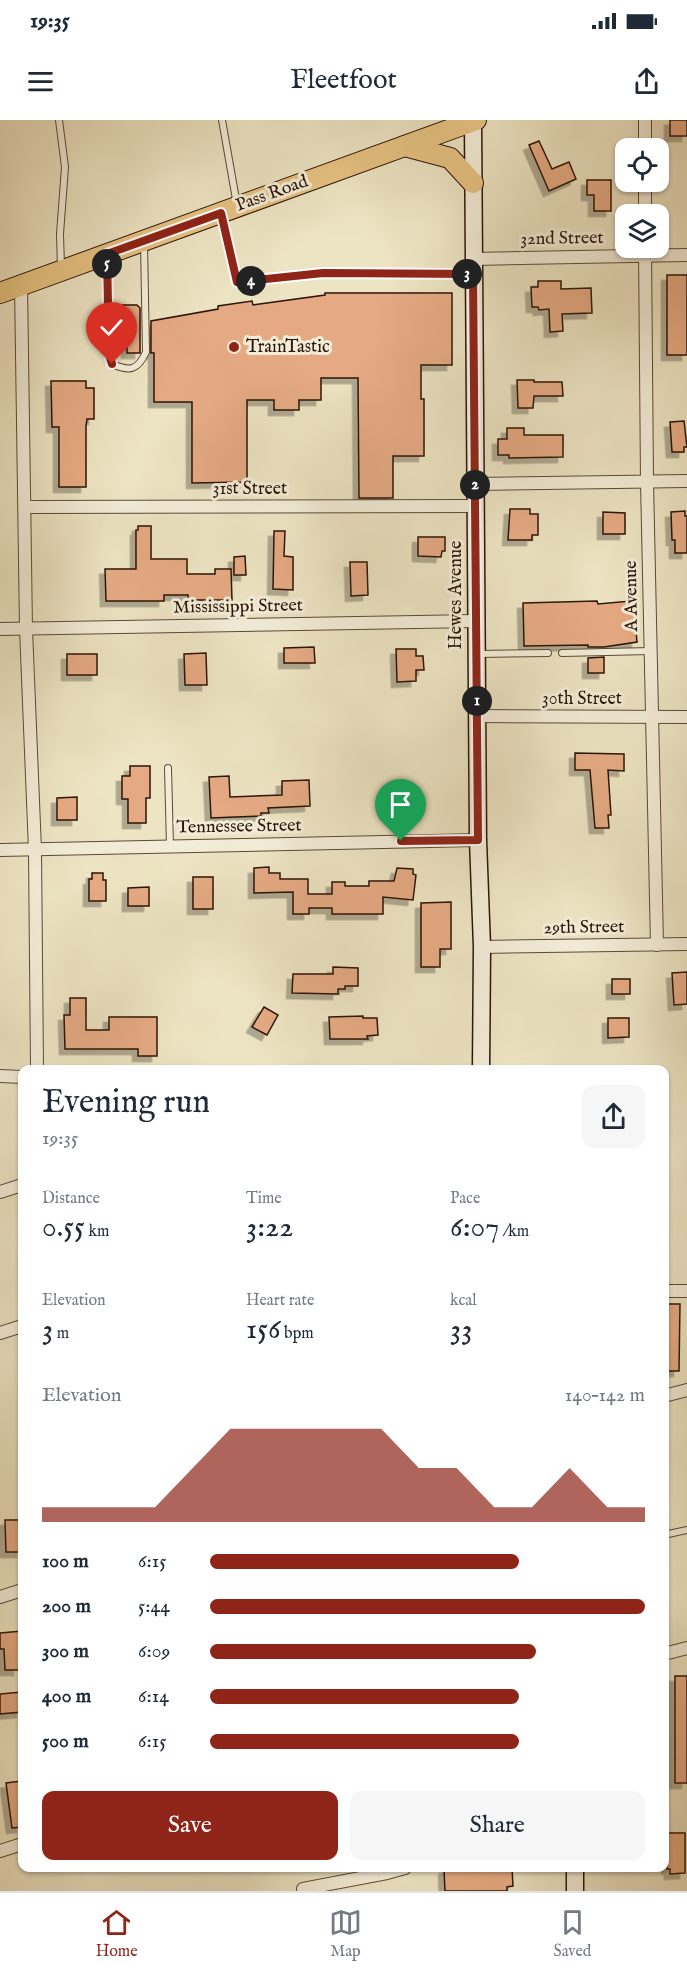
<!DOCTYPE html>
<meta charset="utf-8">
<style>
:root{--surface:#fff;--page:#f6f6f7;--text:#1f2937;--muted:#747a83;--line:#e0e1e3;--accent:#8f2418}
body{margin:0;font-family:"IM FELL English",serif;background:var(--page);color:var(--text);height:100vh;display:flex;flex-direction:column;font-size:22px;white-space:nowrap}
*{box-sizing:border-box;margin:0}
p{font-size:20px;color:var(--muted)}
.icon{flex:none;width:33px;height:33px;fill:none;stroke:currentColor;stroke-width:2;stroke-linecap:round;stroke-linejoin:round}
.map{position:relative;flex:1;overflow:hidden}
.details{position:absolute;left:18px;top:945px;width:651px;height:807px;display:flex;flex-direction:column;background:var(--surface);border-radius:12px;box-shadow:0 2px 4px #0004}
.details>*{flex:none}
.buttons{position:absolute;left:615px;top:18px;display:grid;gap:12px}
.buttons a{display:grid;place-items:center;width:54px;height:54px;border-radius:12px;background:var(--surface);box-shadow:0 2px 4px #0004;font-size:30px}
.pin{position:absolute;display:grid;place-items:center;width:51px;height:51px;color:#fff;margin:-62px -26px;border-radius:50% 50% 50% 0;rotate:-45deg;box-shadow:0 0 6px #0007}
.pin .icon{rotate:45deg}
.km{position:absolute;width:30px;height:30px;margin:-15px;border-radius:50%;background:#222;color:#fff;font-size:16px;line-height:30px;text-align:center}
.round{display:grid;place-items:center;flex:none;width:63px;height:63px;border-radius:12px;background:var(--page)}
.headline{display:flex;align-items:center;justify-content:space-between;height:102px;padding:0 24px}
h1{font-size:33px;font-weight:600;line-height:45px}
.figures{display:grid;grid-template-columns:repeat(3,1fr);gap:9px;height:102px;padding:6px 24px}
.figures div{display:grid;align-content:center}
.figures b{font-size:30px;font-weight:600}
.figures small{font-size:16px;font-weight:400}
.figures p{font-size:16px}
.chart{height:168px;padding:12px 24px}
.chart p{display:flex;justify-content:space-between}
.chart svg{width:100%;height:108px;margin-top:6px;fill:var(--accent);opacity:.7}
.action{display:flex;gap:12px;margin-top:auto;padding:12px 24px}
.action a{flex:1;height:69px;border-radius:12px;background:var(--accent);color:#fff;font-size:24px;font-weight:600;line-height:69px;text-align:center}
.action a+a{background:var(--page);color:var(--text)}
ul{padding:0 24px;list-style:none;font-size:20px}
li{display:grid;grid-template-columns:96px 72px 1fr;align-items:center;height:45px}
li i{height:15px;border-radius:8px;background:var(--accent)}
.status{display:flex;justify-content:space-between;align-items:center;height:42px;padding:0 30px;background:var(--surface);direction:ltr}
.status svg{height:16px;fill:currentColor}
header{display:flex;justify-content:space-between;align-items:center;height:78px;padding:0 24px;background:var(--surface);font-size:27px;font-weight:600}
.menu{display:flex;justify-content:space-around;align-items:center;height:84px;border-top:2px solid var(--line);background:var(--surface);font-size:16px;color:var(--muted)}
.menu a{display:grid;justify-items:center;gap:3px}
.menu .current{color:var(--accent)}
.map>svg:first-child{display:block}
.building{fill:#e5aa83;stroke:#2c1608;stroke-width:1.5;filter:url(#shadow)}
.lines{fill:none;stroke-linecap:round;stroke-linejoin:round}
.service-casing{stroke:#5c4a37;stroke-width:8}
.minor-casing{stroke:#5c4a37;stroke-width:14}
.secondary-casing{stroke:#2c1608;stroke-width:19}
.primary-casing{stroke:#2c1608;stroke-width:22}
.service{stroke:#f3edd8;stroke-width:6}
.minor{stroke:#f3edd8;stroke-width:12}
.secondary{stroke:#f3edd8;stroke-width:16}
.primary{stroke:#e6c282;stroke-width:20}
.route-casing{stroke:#fff;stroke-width:12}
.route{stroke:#8f2418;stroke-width:8}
.poi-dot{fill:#8f2418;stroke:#f3edd8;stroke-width:2}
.labels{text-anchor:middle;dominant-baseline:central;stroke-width:6;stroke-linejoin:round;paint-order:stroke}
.street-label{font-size:18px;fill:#2c1608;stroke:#f3edd8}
.poi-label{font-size:18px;fill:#2c1608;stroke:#f3edd8;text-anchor:start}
</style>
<div class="status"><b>19:35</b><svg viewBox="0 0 49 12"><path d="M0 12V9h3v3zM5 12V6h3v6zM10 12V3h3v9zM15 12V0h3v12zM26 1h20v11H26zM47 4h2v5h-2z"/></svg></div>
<header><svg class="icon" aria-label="menu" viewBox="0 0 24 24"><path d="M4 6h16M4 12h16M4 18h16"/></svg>Fleetfoot<svg class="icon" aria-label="share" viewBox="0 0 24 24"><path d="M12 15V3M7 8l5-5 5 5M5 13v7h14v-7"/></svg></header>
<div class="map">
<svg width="687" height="1771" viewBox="0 0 687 1771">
<defs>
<filter id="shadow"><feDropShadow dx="-5.5" dy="5.5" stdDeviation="0" flood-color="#0004"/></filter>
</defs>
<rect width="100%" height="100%" fill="#ede4c3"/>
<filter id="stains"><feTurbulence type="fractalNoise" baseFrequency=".00333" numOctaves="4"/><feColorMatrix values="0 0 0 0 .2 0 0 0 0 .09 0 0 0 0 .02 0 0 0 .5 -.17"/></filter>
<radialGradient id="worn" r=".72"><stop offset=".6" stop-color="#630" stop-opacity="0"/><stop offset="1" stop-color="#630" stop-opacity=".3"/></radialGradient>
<!-- building -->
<g class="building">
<rect x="670" y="0" width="17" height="16"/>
<polygon points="539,21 552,49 569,42 576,59 549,71 529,25"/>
<polygon points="587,60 611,60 611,91 594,91 594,75 587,75"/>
<rect x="667" y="155" width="20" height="80"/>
<polygon points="538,161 561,161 561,169 591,168 592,193 562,194 563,211 550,212 549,189 539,190 538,187 532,187 531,167 538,167"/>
<polygon points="325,173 452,173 452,245 421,245 421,279 424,279 424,336 393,336 393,378 359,378 358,258 321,258 321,280 299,280 299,290 274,290 274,280 247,280 247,362 192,363 192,282 154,282 154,233 151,233 151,201 218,189 218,186 252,181 253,185 325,175"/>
<polygon points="122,185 137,185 140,188 140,233 127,233 127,226 117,226 117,189 121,189"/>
<polygon points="517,260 534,260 534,262 562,262 563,276 534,276 533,288 518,288"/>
<polygon points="51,261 86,261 86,268 94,268 94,299 87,299 86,306 86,367 59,367 59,307 52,307"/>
<polygon points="684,301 687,327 684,327 684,332 672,332 670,302"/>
<polygon points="507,308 524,308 524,315 563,315 563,337 509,338 509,335 498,335 498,319 507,319"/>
<polygon points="510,389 530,389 530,394 538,394 538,415 532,415 532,420 508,420"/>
<polygon points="685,391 685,396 687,396 687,433 675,433 675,420 672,420 671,392"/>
<polygon points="603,392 625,393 625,414 603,414"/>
<polygon points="138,406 151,406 151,439 187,439 187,454 215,454 215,449 231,449 232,480 188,480 188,475 164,475 164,481 106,481 105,449 136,449 136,410 138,410"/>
<polygon points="274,411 285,411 284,436 293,437 293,470 273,469"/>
<polygon points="418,417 445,417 445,431 442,431 441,437 418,436"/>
<polygon points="245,436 246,455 234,455 234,437"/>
<polygon points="350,442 367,442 368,475 351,476"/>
<polygon points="597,481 598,484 631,481 632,488 634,488 637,522 604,527 588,527 588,525 524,526 523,483"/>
<polygon points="314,527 315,543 284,543 284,528"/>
<polygon points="396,529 416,529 416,536 423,536 424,550 416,550 416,561 397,562"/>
<polygon points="206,533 207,565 185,565 184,534"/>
<rect x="67" y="534" width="30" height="21"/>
<polygon points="604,537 604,553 588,553 588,538"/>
<polygon points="575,633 624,634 624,651 608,650 611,695 608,695 609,708 595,708 590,650 575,650"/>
<polygon points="130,646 150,646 150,678 146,678 146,703 128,703 128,679 122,679 122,656 130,656"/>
<polygon points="229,656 230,677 282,675 282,661 309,660 310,686 268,688 269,693 261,693 261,696 211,698 209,657"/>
<polygon points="77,677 77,700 57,700 57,678"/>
<polygon points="269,747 269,753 280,753 280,759 308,759 308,774 332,774 332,762 345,762 345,766 369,766 369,761 394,761 397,748 413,749 413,754 416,755 413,780 383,777 383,794 332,794 332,788 309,788 309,794 293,794 293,772 254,773 254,748"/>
<polygon points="92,753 103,753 103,760 106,760 106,781 89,781 89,759 92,759"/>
<rect x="193" y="757" width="20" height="32"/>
<polygon points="149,767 149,786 128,786 128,768"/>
<polygon points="451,782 451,829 440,829 440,847 421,847 421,783"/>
<polygon points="333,847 358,848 358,866 345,866 345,869 338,869 338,874 292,873 293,854 333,854"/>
<polygon points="687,852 687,884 674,885 672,853"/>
<rect x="612" y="859" width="18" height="15"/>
<polygon points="70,878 86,878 86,910 109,910 109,897 157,897 157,936 138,936 138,929 65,929 64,895 70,895"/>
<polygon points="264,887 278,895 267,915 252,907"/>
<polygon points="363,896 363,898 377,898 378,915 367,916 368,919 330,919 329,897"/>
<polygon points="608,898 629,898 629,917 608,918"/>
<polygon points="664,1184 680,1184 679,1251 664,1251"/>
<polygon points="5,1400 22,1400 22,1432 6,1432"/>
<polygon points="22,1511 22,1540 19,1540 19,1550 5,1550 4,1529 0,1529 0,1513"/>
<rect x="675" y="1556" width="12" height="107"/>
<polygon points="22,1572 22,1592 0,1594 0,1574"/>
<polygon points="21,1661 22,1666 22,1707 12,1708 6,1663"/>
<polygon points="665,1713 685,1713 685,1753 670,1754 670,1749 667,1749"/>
<polygon points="445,1748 512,1748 513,1766 507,1767 507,1771 445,1771 444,1750 446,1750"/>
</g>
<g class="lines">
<defs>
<g id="service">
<polyline points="59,0 65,47 60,114 61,147"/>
<polyline points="222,0 237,85"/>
<polyline points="221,96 237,162 323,153 473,155"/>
<path d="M107,138L109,234L112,244C130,252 138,250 146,232L144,123"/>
<polyline points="562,533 651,531"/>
<polyline points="477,534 548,533"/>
<polyline points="168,648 170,727"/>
<polyline points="664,1415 687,1410"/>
</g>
<g id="minor">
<polyline points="645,0 645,28"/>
<polyline points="645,62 645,94"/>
<polyline points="645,128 647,361 657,825"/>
<polyline points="473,139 687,135"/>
<polyline points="21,165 26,509 35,730 37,950"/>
<polyline points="475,364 687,361"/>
<polyline points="25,387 475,386"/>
<polyline points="0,509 476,501"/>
<polyline points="477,596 687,597"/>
<polyline points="0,730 478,720"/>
<polyline points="482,827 687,824"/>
<polyline points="0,956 22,957"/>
<polyline points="0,1072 22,1065"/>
<polyline points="664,1171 687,1171"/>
<polyline points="0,1213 22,1206"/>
<polyline points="664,1276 687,1270"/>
<polyline points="0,1477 22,1470"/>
<polyline points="664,1534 687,1528"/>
<polyline points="0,1731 22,1724"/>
<polyline points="303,1769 387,1753 405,1748"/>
</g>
<g id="secondary">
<polyline points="473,0 478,720 482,827 481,950"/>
<polyline points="575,1748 575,1771"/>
</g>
<g id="primary">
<polyline points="405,26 450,38 473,63"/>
<polyline points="0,173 476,0"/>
</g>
</defs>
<!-- service casing -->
<use href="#service" class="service-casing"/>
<!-- minor casing -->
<use href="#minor" class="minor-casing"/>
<!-- secondary casing -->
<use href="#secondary" class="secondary-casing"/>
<!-- primary casing -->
<use href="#primary" class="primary-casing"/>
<!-- service -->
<use href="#service" class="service"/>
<!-- minor -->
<use href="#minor" class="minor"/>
<!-- secondary -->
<use href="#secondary" class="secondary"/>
<!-- primary -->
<use href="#primary" class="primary"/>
</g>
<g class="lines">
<defs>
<polyline id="route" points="112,244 109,234 107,134 221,93 237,162 323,153 473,154 478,720 401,721"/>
</defs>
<!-- route casing -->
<use href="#route" class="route-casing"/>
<!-- route -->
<use href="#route" class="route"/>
</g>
<!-- markers -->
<circle class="poi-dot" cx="234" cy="227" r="6"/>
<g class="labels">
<!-- street labels -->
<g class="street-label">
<text transform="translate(272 74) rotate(-20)">Pass Road</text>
<text transform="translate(562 119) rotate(-1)">32nd Street</text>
<text x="250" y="369">31st Street</text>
<text transform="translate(456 475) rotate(-90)">Hewes Avenue</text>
<text transform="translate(632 476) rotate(-91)">A Avenue</text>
<text transform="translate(238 487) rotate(-1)">Mississippi Street</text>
<text x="582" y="579">30th Street</text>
<text transform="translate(239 707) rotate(-1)">Tennessee Street</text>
<text transform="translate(584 808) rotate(-1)">29th Street</text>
</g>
<!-- poi labels -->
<g class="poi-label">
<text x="246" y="227">TrainTastic</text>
</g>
</g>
<rect width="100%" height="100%" filter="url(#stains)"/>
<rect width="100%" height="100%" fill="url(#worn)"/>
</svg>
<div class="buttons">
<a><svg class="icon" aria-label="locate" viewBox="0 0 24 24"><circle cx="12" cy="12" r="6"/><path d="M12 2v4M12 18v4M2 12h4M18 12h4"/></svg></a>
<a><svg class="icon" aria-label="layers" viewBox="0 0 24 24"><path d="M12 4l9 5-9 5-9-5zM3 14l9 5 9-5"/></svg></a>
</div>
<div class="pin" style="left:401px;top:721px;background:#1e9e55"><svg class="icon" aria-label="arrive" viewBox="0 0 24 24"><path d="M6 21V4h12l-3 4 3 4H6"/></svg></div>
<div class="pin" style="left:112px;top:244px;background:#d93025"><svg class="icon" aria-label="check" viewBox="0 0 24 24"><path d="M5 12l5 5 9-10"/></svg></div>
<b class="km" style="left:477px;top:581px">1</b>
<b class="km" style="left:475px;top:365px">2</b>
<b class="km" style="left:467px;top:154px">3</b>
<b class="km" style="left:251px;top:161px">4</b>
<b class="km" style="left:107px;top:144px">5</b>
<section class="details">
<div class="headline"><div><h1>Evening run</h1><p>19:35</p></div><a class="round"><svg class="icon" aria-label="share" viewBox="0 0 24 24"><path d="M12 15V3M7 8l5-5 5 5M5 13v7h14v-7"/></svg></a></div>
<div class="figures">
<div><p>Distance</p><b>0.55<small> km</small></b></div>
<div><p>Time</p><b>3:22</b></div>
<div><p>Pace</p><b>6:07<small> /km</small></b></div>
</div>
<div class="figures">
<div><p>Elevation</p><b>3<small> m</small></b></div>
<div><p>Heart rate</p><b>156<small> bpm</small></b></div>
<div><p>kcal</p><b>33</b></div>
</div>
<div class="chart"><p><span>Elevation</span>140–142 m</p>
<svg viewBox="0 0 160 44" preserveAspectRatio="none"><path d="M0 44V38L10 38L20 38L30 38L40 22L50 6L60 6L70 6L80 6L90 6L100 22L110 22L120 38L130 38L140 22L150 38L160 38V44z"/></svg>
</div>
<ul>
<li><b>100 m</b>6:15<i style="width:71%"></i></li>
<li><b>200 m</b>5:44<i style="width:100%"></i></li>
<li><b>300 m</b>6:09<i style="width:75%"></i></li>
<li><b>400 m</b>6:14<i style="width:71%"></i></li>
<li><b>500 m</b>6:15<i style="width:71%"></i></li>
</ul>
<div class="action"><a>Save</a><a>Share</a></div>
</section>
</div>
<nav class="menu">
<a class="current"><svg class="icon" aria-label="home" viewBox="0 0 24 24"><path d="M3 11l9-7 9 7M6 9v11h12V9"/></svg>Home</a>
<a><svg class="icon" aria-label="map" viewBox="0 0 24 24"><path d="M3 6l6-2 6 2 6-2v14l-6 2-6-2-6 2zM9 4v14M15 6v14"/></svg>Map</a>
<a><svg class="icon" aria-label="saved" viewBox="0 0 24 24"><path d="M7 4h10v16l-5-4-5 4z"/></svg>Saved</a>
</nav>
